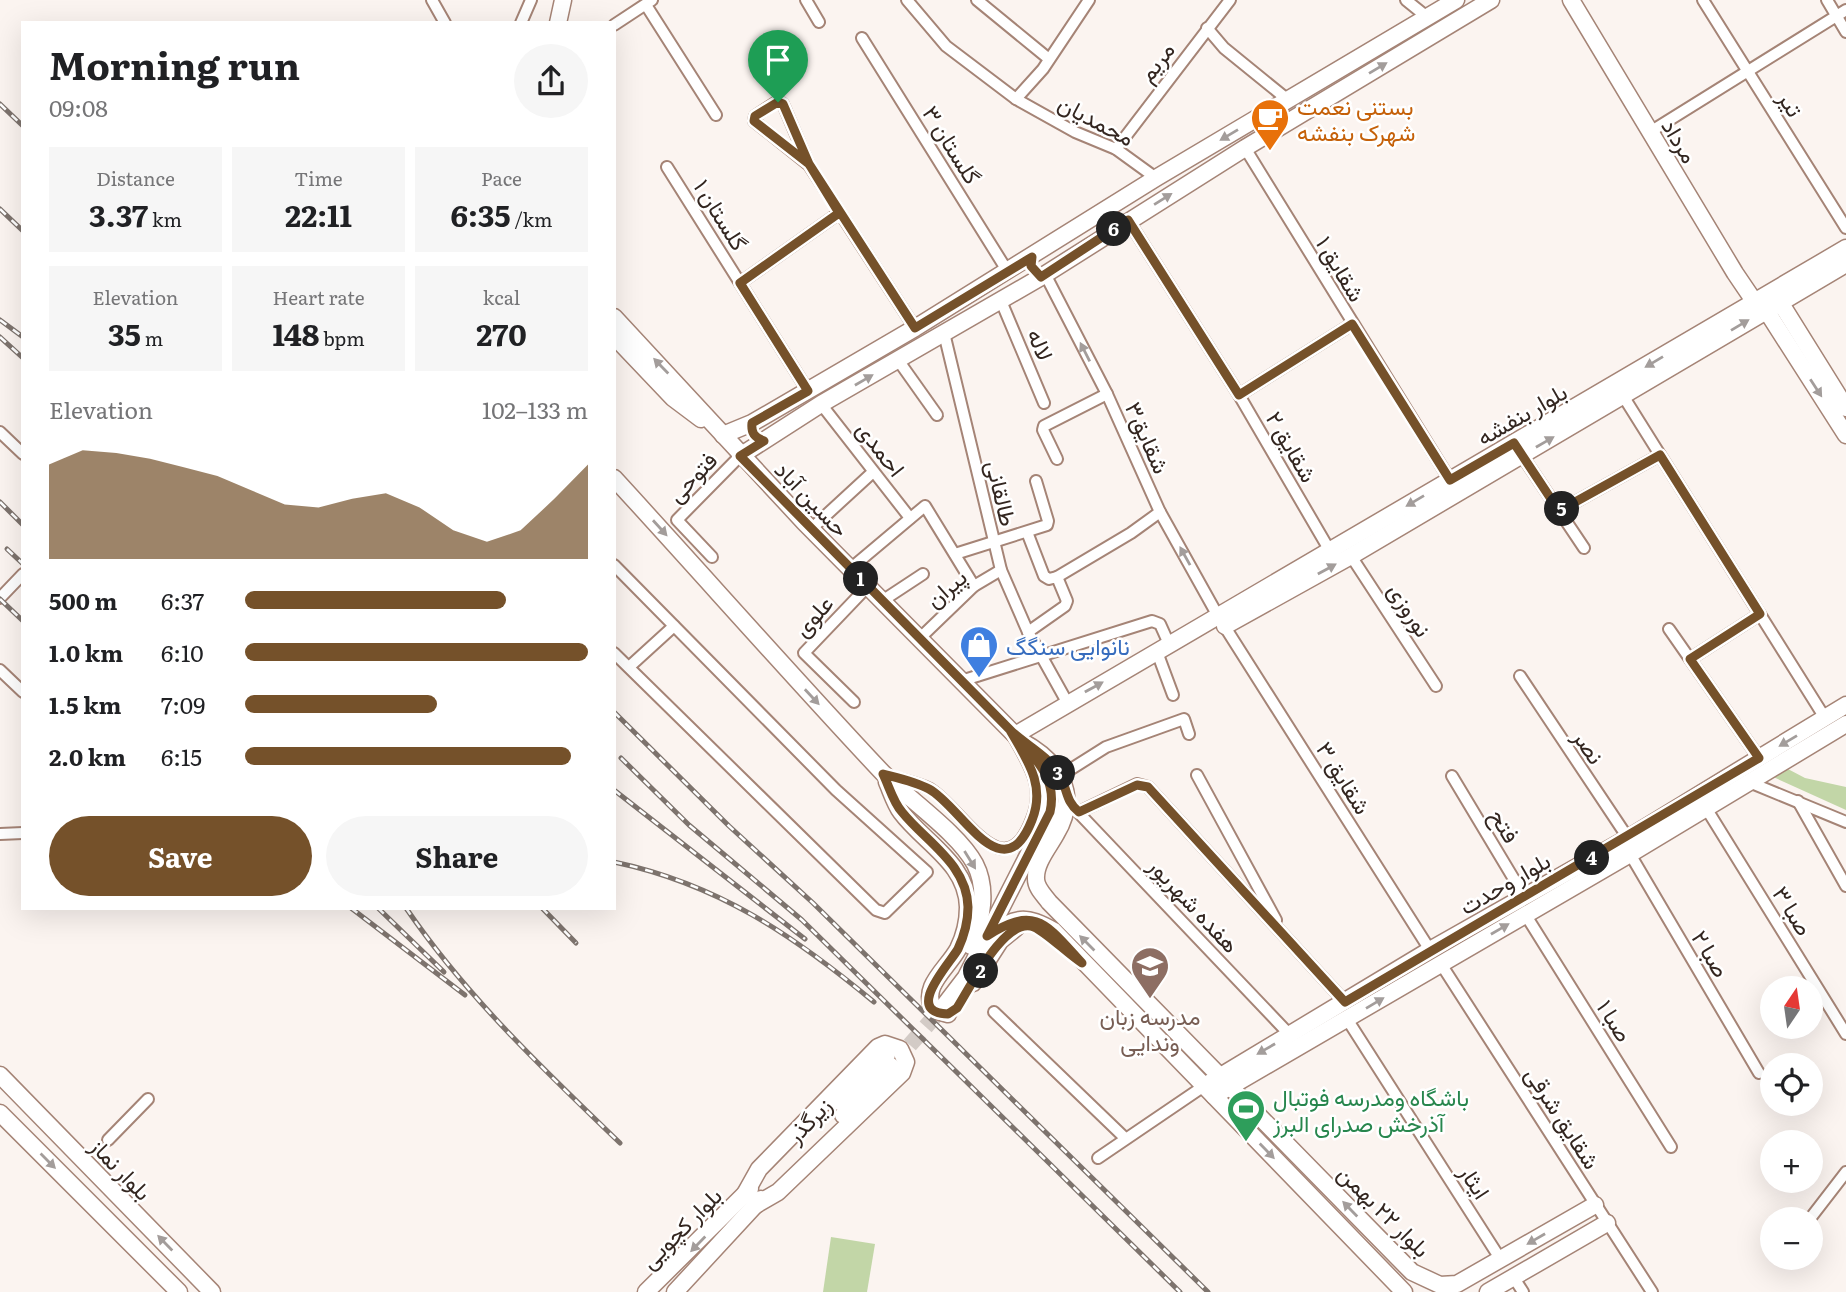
<!DOCTYPE html>
<meta charset="utf-8">
<style>
:root{--surface:#fff;--page:#f6f6f6;--text:#202124;--muted:#757577;--accent:#75512a}
body{margin:0;font-family:Literata,Vazirmatn,serif;background:var(--page);color:var(--text);height:100vh;display:flex;flex-direction:column;font-size:26px;white-space:nowrap}
*{box-sizing:border-box;margin:0}
p{font-size:23px;color:var(--muted)}
.icon{flex:none;width:38px;height:38px;fill:none;stroke:currentColor;stroke-width:2;stroke-linecap:round;stroke-linejoin:round}
.map{position:relative;flex:1;overflow:hidden}
.panel{position:absolute;left:21px;top:21px;width:595px;height:889px;display:flex;flex-direction:column;background:var(--surface);border-radius:0px;box-shadow:0 7px 28px #0002}
.panel>*{flex:none}
.needle{width:46px;rotate:13deg}
.tools{position:absolute;left:1760px;top:976px;display:grid;gap:14px}
.tools a{display:grid;place-items:center;width:63px;height:63px;border-radius:50%;background:var(--surface);box-shadow:0 7px 28px #0002;font-size:35px}
.pin{position:absolute;display:grid;place-items:center;width:60px;height:60px;color:#fff;margin:-72px -30px;border-radius:50% 50% 50% 0;rotate:-45deg;box-shadow:0 0 7px #0007}
.pin .icon{rotate:45deg}
.km{position:absolute;width:35px;height:35px;margin:-18px;border-radius:50%;background:#222;color:#fff;font-size:19px;line-height:35px;text-align:center}
.round{display:grid;place-items:center;flex:none;width:74px;height:74px;border-radius:37px;background:var(--page)}
.summary{display:flex;align-items:center;justify-content:space-between;height:119px;padding:0 28px}
h1{font-size:38px;font-weight:700;line-height:52px}
.figures{display:grid;grid-template-columns:repeat(3,1fr);gap:10px;height:119px;padding:7px 28px}
.figures div{display:grid;align-content:center;border-radius:0px;background:var(--page);text-align:center}
.figures b{font-size:30px;font-weight:700}
.figures small{font-size:19px;font-weight:400}
.figures p{font-size:19px}
.chart{height:196px;padding:14px 28px}
.chart p{display:flex;justify-content:space-between}
.chart svg{width:100%;height:126px;margin-top:7px;fill:var(--accent);opacity:.7}
.primary-button{display:flex;gap:14px;margin-top:auto;padding:14px 28px}
.primary-button a{flex:1;height:80px;border-radius:42px;background:var(--accent);color:#fff;font-size:28px;font-weight:700;line-height:80px;text-align:center}
.primary-button a+a{background:var(--page);color:var(--text)}
ul{padding:0 28px;list-style:none;font-size:23px}
li{display:grid;grid-template-columns:112px 84px 1fr;align-items:center;height:52px}
li i{height:18px;border-radius:9px;background:var(--accent)}
.map>svg:first-child{display:block}
.green{fill:#c2d6a7}
.lines{fill:none;stroke-linecap:round;stroke-linejoin:round}
.secondary-tunnel{stroke:#d3cbc6;stroke-width:16;stroke-dasharray:16 8;stroke-linecap:butt}
.street-casing{stroke:#a58476;stroke-width:14}
.secondary-casing{stroke:#a58476;stroke-width:19}
.street{stroke:#fff;stroke-width:10}
.secondary{stroke:#fff;stroke-width:16}
.rail-casing{stroke:#7d736d;stroke-width:5}
.rail{stroke:#fff;stroke-width:2.5;stroke-dasharray:8;stroke-linecap:butt}
.oneway{fill:#a39d9b}
.route-casing{stroke:#fff;stroke-width:14}
.route{stroke:#75512a;stroke-width:9}
.labels{text-anchor:middle;dominant-baseline:central;stroke-width:5;stroke-linejoin:round;paint-order:stroke}
.street-label{font-size:23px;fill:#332620;stroke:#fff}
.food-label{font-size:23px;fill:#c56008;stroke:#fff;text-anchor:start}
.shop-label{font-size:23px;fill:#366cbe;stroke:#fff;text-anchor:start}
.education-label{font-size:23px;fill:#785e54;stroke:#fff}
.leisure-label{font-size:23px;fill:#27864d;stroke:#fff;text-anchor:start}
</style>
<div class="map">
<svg width="1846" height="1292" viewBox="0 0 1846 1292">
<rect width="100%" height="100%" fill="#fbf4f0"/>
<!-- green -->
<g class="green">
<polygon points="1786,768 1805,778 1846,787 1846,810 1771,776"/>
<polygon points="831,1237 875,1244 867,1292 823,1292"/>
</g>
<g class="lines">
<!-- secondary-tunnel -->
<polyline class="secondary-tunnel" points="894,1063 943,1007"/>
<defs>
<g id="street">
<polyline points="432,0 445,23"/>
<polyline points="806,0 819,22"/>
<polyline points="907,0 946,46 1016,99 1075,132 1116,149 1156,178"/>
<polyline points="977,0 1049,59"/>
<polyline points="1406,0 1427,17"/>
<polyline points="1703,0 1846,228"/>
<polyline points="1827,0 1846,32"/>
<polyline points="646,5 716,115"/>
<polyline points="521,23 531,0"/>
<polyline points="614,25 652,0"/>
<polyline points="1207,28 1224,48 1288,100"/>
<polyline points="862,38 1008,272"/>
<polyline points="1016,99 1043,69 1089,0"/>
<polyline points="1650,132 1846,10"/>
<polyline points="1245,148 1450,480"/>
<polyline points="1116,149 1230,0"/>
<polyline points="809,165 754,121 755,116 778,101 783,104 809,165 915,328"/>
<polyline points="667,167 808,391"/>
<polyline points="1128,220 1239,395 1330,551"/>
<polyline points="1045,274 1107,394 1160,512 1218,616 1430,950"/>
<polyline points="740,283 839,213"/>
<polyline points="1001,301 1044,403"/>
<polyline points="944,333 1001,570 1028,632 1067,702"/>
<polyline points="898,360 937,415"/>
<polyline points="1620,391 1825,718"/>
<polyline points="1239,395 1352,324"/>
<polyline points="821,404 910,518"/>
<polyline points="0,432 23,454"/>
<polyline points="1519,451 1584,548"/>
<polyline points="1057,459 1043,430 1044,426 1107,394"/>
<polyline points="1559,511 1660,455"/>
<polyline points="811,529 873,472"/>
<polyline points="1027,532 1044,576 1049,579 1057,577 1067,601 1065,606 1028,632"/>
<polyline points="955,554 1047,525 1048,521 1036,481"/>
<polyline points="1351,556 1436,686"/>
<polyline points="712,557 677,520 740,456"/>
<polyline points="614,565 836,790 927,872 885,913 876,910 614,653"/>
<polyline points="850,569 925,506 974,586"/>
<polyline points="1057,577 1131,533 1160,512"/>
<polyline points="0,598 23,574"/>
<polyline points="882,601 923,574"/>
<polyline points="1669,629 1759,758"/>
<polyline points="919,639 974,586 1001,570"/>
<polyline points="1157,652 1173,695"/>
<polyline points="1690,659 1760,614"/>
<polyline points="629,667 674,626"/>
<polyline points="0,670 23,692"/>
<polyline points="1520,676 1628,838"/>
<polyline points="961,681 1152,621 1160,624 1169,644"/>
<polyline points="854,702 804,653 868,586"/>
<polyline points="1197,775 1276,920"/>
<path d="M889,776C902,780 919,783 930,789C962,808 1004,893 1032,819C1045,788 1030,766 1015,739"/>
<polyline points="1060,776 1106,747 1184,719 1189,734"/>
<polyline points="1452,776 1524,896"/>
<polyline points="1749,782 1846,822"/>
<polyline points="1798,801 1846,886"/>
<polyline points="1706,808 1846,1034"/>
<polyline points="1075,809 1290,1035"/>
<polyline points="1079,812 1137,784 1148,787 1345,1002"/>
<polyline points="0,834 23,833"/>
<polyline points="1630,854 1759,1073"/>
<polyline points="1525,914 1671,1147"/>
<polyline points="1441,964 1652,1292"/>
<polyline points="994,1012 1125,1138"/>
<polyline points="1347,1019 1501,1260"/>
<polyline points="108,1140 148,1099"/>
<polyline points="1098,1158 1204,1086"/>
<polyline points="1809,1220 1846,1172"/>
<polyline points="1514,1278 1523,1292"/>
</g>
<g id="secondary">
<polyline points="1571,0 1735,273 1754,301 1766,310 1846,435"/>
<polyline points="558,23 563,0"/>
<polyline points="1775,294 1846,408"/>
<polyline points="614,317 804,522 1022,742"/>
<polyline points="614,336 673,398 701,419"/>
<polyline points="723,435 752,423 915,328 1156,178 1456,0"/>
<polyline points="740,456 821,404 1041,277 1245,148 1491,0"/>
<path d="M614,478C703,575 790,674 880,770C905,797 958,832 975,864C988,889 982,921 971,946"/>
<polyline points="1225,626 1351,556 1846,264"/>
<polyline points="1015,735 1846,248"/>
<path d="M1021,741C1059,761 1080,794 1056,834C1049,847 1035,863 1036,879C1036,888 1044,895 1049,902L1412,1272L1440,1285L1457,1284L1595,1205"/>
<path d="M887,782C891,791 895,804 901,812C924,843 967,863 968,907C968,921 964,937 958,949C947,969 920,987 934,1010L948,1014"/>
<path d="M989,935C1016,917 1025,914 1054,931L1404,1292"/>
<polyline points="973,983 1000,941 1016,928"/>
<polyline points="943,1007 966,977 1050,812 1050,782 1039,762"/>
<polyline points="0,1075 212,1292"/>
<polyline points="1204,1086 1430,950 1628,838 1846,705"/>
<polyline points="1214,1096 1630,854 1846,724"/>
<polyline points="839,1102 887,1055"/>
<polyline points="0,1113 179,1292"/>
<polyline points="843,1115 891,1066"/>
<polyline points="745,1194 759,1169 878,1047 885,1044 900,1049 906,1062 902,1073 778,1192 754,1206"/>
<polyline points="646,1292 750,1189"/>
<polyline points="675,1292 761,1199"/>
<polyline points="1488,1292 1607,1223"/>
</g>
</defs>
<!-- street casing -->
<use href="#street" class="street-casing"/>
<!-- secondary casing -->
<use href="#secondary" class="secondary-casing"/>
<!-- street -->
<use href="#street" class="street"/>
<!-- secondary -->
<use href="#secondary" class="secondary"/>
<defs>
<g id="rail">
<polyline points="0,104 23,126"/>
<polyline points="0,209 23,231"/>
<polyline points="0,320 23,337"/>
<polyline points="0,337 23,358"/>
<polyline points="0,502 23,525"/>
<polyline points="7,549 23,564"/>
<polyline points="0,599 23,621"/>
<polyline points="614,712 729,826 813,903 1208,1292"/>
<polyline points="621,758 689,825 802,920 1180,1292"/>
<polyline points="614,790 805,939"/>
<path d="M614,862C718,884 793,935 874,1002"/>
<polyline points="351,908 465,995"/>
<polyline points="378,908 444,972"/>
<path d="M406,908C466,996 544,1070 620,1143"/>
<polyline points="542,908 576,943"/>
</g>
</defs>
<!-- rail casing -->
<use href="#rail" class="rail-casing"/>
<!-- rail -->
<use href="#rail" class="rail"/>
</g>
<!-- one-way arrows -->
<defs><path id="oneway-solid" d="M-6-.8H1V-3.2L6.5 0L1 3.2V.8H-6Z" transform="scale(1.75)"/></defs>
<g class="oneway">
<use href="#oneway-solid" transform="translate(1378 68) rotate(-31)"/>
<use href="#oneway-solid" transform="translate(1229 135) rotate(149)"/>
<use href="#oneway-solid" transform="translate(1163 199) rotate(-32)"/>
<use href="#oneway-solid" transform="translate(1740 325) rotate(-31)"/>
<use href="#oneway-solid" transform="translate(1085 352) rotate(-117)"/>
<use href="#oneway-solid" transform="translate(1654 362) rotate(149)"/>
<use href="#oneway-solid" transform="translate(661 366) rotate(-134)"/>
<use href="#oneway-solid" transform="translate(864 380) rotate(-30)"/>
<use href="#oneway-solid" transform="translate(1816 388) rotate(57)"/>
<use href="#oneway-solid" transform="translate(1545 442) rotate(-30)"/>
<use href="#oneway-solid" transform="translate(1415 501) rotate(149)"/>
<use href="#oneway-solid" transform="translate(660 528) rotate(48)"/>
<use href="#oneway-solid" transform="translate(1185 556) rotate(-119)"/>
<use href="#oneway-solid" transform="translate(1327 569) rotate(-29)"/>
<use href="#oneway-solid" transform="translate(1094 687) rotate(-29)"/>
<use href="#oneway-solid" transform="translate(812 697) rotate(47)"/>
<use href="#oneway-solid" transform="translate(1788 741) rotate(149)"/>
<use href="#oneway-solid" transform="translate(970 860) rotate(58)"/>
<use href="#oneway-solid" transform="translate(1500 929) rotate(-30)"/>
<use href="#oneway-solid" transform="translate(1087 943) rotate(-135)"/>
<use href="#oneway-solid" transform="translate(1375 1003) rotate(-31)"/>
<use href="#oneway-solid" transform="translate(1266 1049) rotate(150)"/>
<use href="#oneway-solid" transform="translate(1267 1151) rotate(46)"/>
<use href="#oneway-solid" transform="translate(48 1161) rotate(45)"/>
<use href="#oneway-solid" transform="translate(1350 1209) rotate(-134)"/>
<use href="#oneway-solid" transform="translate(1536 1239) rotate(150)"/>
<use href="#oneway-solid" transform="translate(165 1243) rotate(-134)"/>
<use href="#oneway-solid" transform="translate(698 1244) rotate(134)"/>
</g>
<g class="lines">
<defs>
<path id="route" d="M778,102L755,116L754,121L809,164L839,213L740,283L808,391L752,423C751,433 754,437 764,441L740,456L1021,741C1039,763 1057,781 1050,812L987,936C1036,904 1047,925 1082,963C1068,954 1046,932 1034,927C1005,916 971,986 957,1008L948,1014C902,1013 951,962 958,949C964,936 968,921 968,907C967,864 926,842 902,812C893,802 889,786 883,774C898,778 916,782 929,789C961,806 1003,894 1032,820C1046,785 1027,760 1010,730C1027,746 1047,755 1059,774C1068,789 1065,801 1079,812L1137,785L1148,787L1345,1002L1759,758L1690,659L1760,614L1660,455L1559,511L1514,443L1450,480L1352,324L1239,395L1128,220L1041,277L1031,266L1032,257L915,328L809,164L783,104L778,102"/>
</defs>
<!-- route casing -->
<use href="#route" class="route-casing"/>
<!-- route -->
<use href="#route" class="route"/>
</g>
<!-- icons -->
<defs>
<symbol id="cafe-pin" viewBox="-11 -11 22 30"><path d="M0 17L-7.5 6A9.5 9.5 0 1 1 7.5 6Z" fill="#e8710a" stroke="#fff"/><path d="M-5.5-4.5H6V0H3Q3 3.5 0 3.5H-2.5Q-5.5 3.5-5.5 0ZM3-3.2v2h1.7v-2ZM-6 4.5H4V6H-6Z" fill="#fff"/></symbol>
<symbol id="shop-pin" viewBox="-11 -11 22 30"><path d="M0 17L-7.5 6A9.5 9.5 0 1 1 7.5 6Z" fill="#3f7fe0" stroke="#fff"/><path d="M-5-2.5h2.3a2.7 3.5 0 0 1 5.4 0H5L5.5 6h-11ZM-1.5-2.5h3a1.5 2.3 0 0 0-3 0Z" fill="#fff"/></symbol>
<symbol id="school-pin" viewBox="-11 -11 22 30"><path d="M0 17L-7.5 6A9.5 9.5 0 1 1 7.5 6Z" fill="#8d6e63" stroke="#fff"/><path d="M0-5L7-2L0 1L-7-2ZM-4 1L0 2.5L4 1V4Q0 6-4 4Z" fill="#fff"/></symbol>
<symbol id="stadium-pin" viewBox="-11 -11 22 30"><path d="M0 17L-7.5 6A9.5 9.5 0 1 1 7.5 6Z" fill="#2e9e5b" stroke="#fff"/><path d="M0-5a6.5 5 0 1 0 0 10a6.5 5 0 1 0 0-10ZM-3.5-1.8h7v3.6h-7Z" fill="#fff"/></symbol>
</defs>
<g fill-rule="evenodd">
<use href="#cafe-pin" x="1248" y="96" width="44" height="60"/>
<use href="#shop-pin" x="957" y="623" width="44" height="60"/>
<use href="#school-pin" x="1128" y="944" width="44" height="60"/>
<use href="#stadium-pin" x="1224" y="1087" width="44" height="60"/>
</g>
<g class="labels">
<!-- street labels -->
<g class="street-label">
<text transform="translate(1155 61) rotate(-53)">مریم</text>
<text transform="translate(1792 103) rotate(58)">تیر</text>
<text transform="translate(1097 119) rotate(28)">محمدیان</text>
<text transform="translate(1681 140) rotate(59)">مرداد</text>
<text transform="translate(953 144) rotate(58)">گلستان ۳</text>
<text transform="translate(722 214) rotate(58)">گلستان ۱</text>
<text transform="translate(1342 268) rotate(59)">شقایق ۱</text>
<text transform="translate(1042 344) rotate(67)">لاله</text>
<text transform="translate(1521 413) rotate(-30)">بلوار بنفشه</text>
<text transform="translate(1149 437) rotate(66)">شقایق۳</text>
<text transform="translate(1293 446) rotate(60)">شقایق ۲</text>
<text transform="translate(882 448) rotate(52)">احمدی</text>
<text transform="translate(691 476) rotate(-46)">فتوحی</text>
<text transform="translate(1003 493) rotate(77)">طالقانی</text>
<text transform="translate(813 498) rotate(46)">حسین آباد</text>
<text transform="translate(945 587) rotate(-41)">پیران</text>
<text transform="translate(1411 609) rotate(57)">نوروزی</text>
<text transform="translate(812 615) rotate(-48)">علوی</text>
<text transform="translate(1590 746) rotate(56)">نصر</text>
<text transform="translate(1345 777) rotate(58)">شقایق ۳</text>
<text transform="translate(1506 825) rotate(59)">فتح</text>
<text transform="translate(1504 882) rotate(-30)">بلوار وحدت</text>
<text transform="translate(1195 904) rotate(47)">هفده شهریور</text>
<text transform="translate(1794 910) rotate(58)">صبا ۳</text>
<text transform="translate(1712 953) rotate(59)">صبا ۲</text>
<text transform="translate(1616 1020) rotate(58)">صبا ۱</text>
<text transform="translate(1564 1117) rotate(57)">شقایق شرقی</text>
<text transform="translate(808 1119) rotate(-46)">زیرگذر</text>
<text transform="translate(122 1168) rotate(46)">بلوار نماز</text>
<text transform="translate(1476 1181) rotate(57)">ایثار</text>
<text transform="translate(1385 1210) rotate(45)">بلوار ۲۲ بهمن</text>
<text transform="translate(680 1227) rotate(-45)">بلوار کچویی</text>
</g>
<!-- food labels -->
<g class="food-label">
<text x="1297" y="105">بستنی نعمت<tspan x="1297" dy="26">شهرک بنفشه</tspan></text>
</g>
<!-- shop labels -->
<g class="shop-label">
<text x="1006" y="645">نانوایی سنگگ</text>
</g>
<!-- education labels -->
<g class="education-label">
<text x="1150" y="1015">مدرسه زبان<tspan x="1150" dy="26">وندایی</tspan></text>
</g>
<!-- leisure labels -->
<g class="leisure-label">
<text x="1273" y="1096">باشگاه ومدرسه فوتبال<tspan x="1273" dy="26">آذرخش صدرای البرز</tspan></text>
</g>
</g>
</svg>
<div class="tools">
<a><svg class="needle" viewBox="-14 -14 28 28"><path d="M0-13l5 13h-10z" fill="#e53935"/><path d="M0 13l5-13h-10z" fill="#757577"/></svg></a>
<a><svg class="icon" aria-label="locate" viewBox="0 0 24 24"><circle cx="12" cy="12" r="6"/><path d="M12 2v4M12 18v4M2 12h4M18 12h4"/></svg></a>
<a>+</a>
<a>−</a>
</div>
<div class="pin" style="left:778px;top:102px;background:#1e9e55"><svg class="icon" aria-label="arrive" viewBox="0 0 24 24"><path d="M6 21V4h12l-3 4 3 4H6"/></svg></div>
<b class="km" style="left:861px;top:579px">1</b>
<b class="km" style="left:981px;top:971px">2</b>
<b class="km" style="left:1058px;top:773px">3</b>
<b class="km" style="left:1592px;top:858px">4</b>
<b class="km" style="left:1562px;top:509px">5</b>
<b class="km" style="left:1114px;top:229px">6</b>
<section class="panel">
<div class="summary"><div><h1>Morning run</h1><p>09:08</p></div><a class="round"><svg class="icon" aria-label="share" viewBox="0 0 24 24"><path d="M12 15V3M7 8l5-5 5 5M5 13v7h14v-7"/></svg></a></div>
<div class="figures">
<div><p>Distance</p><b>3.37<small> km</small></b></div>
<div><p>Time</p><b>22:11</b></div>
<div><p>Pace</p><b>6:35<small> /km</small></b></div>
</div>
<div class="figures">
<div><p>Elevation</p><b>35<small> m</small></b></div>
<div><p>Heart rate</p><b>148<small> bpm</small></b></div>
<div><p>kcal</p><b>270</b></div>
</div>
<div class="chart"><p><span>Elevation</span>102–133 m</p>
<svg viewBox="0 0 160 44" preserveAspectRatio="none"><path d="M0 44V11L10 6L20 7L30 9L40 12L50 15L60 20L70 25L80 26L90 23L100 21L110 26L120 34L130 38L140 34L150 23L160 11V44z"/></svg>
</div>
<ul>
<li><b>500 m</b>6:37<i style="width:76%"></i></li>
<li><b>1.0 km</b>6:10<i style="width:100%"></i></li>
<li><b>1.5 km</b>7:09<i style="width:56%"></i></li>
<li><b>2.0 km</b>6:15<i style="width:95%"></i></li>
</ul>
<div class="primary-button"><a>Save</a><a>Share</a></div>
</section>
</div>
